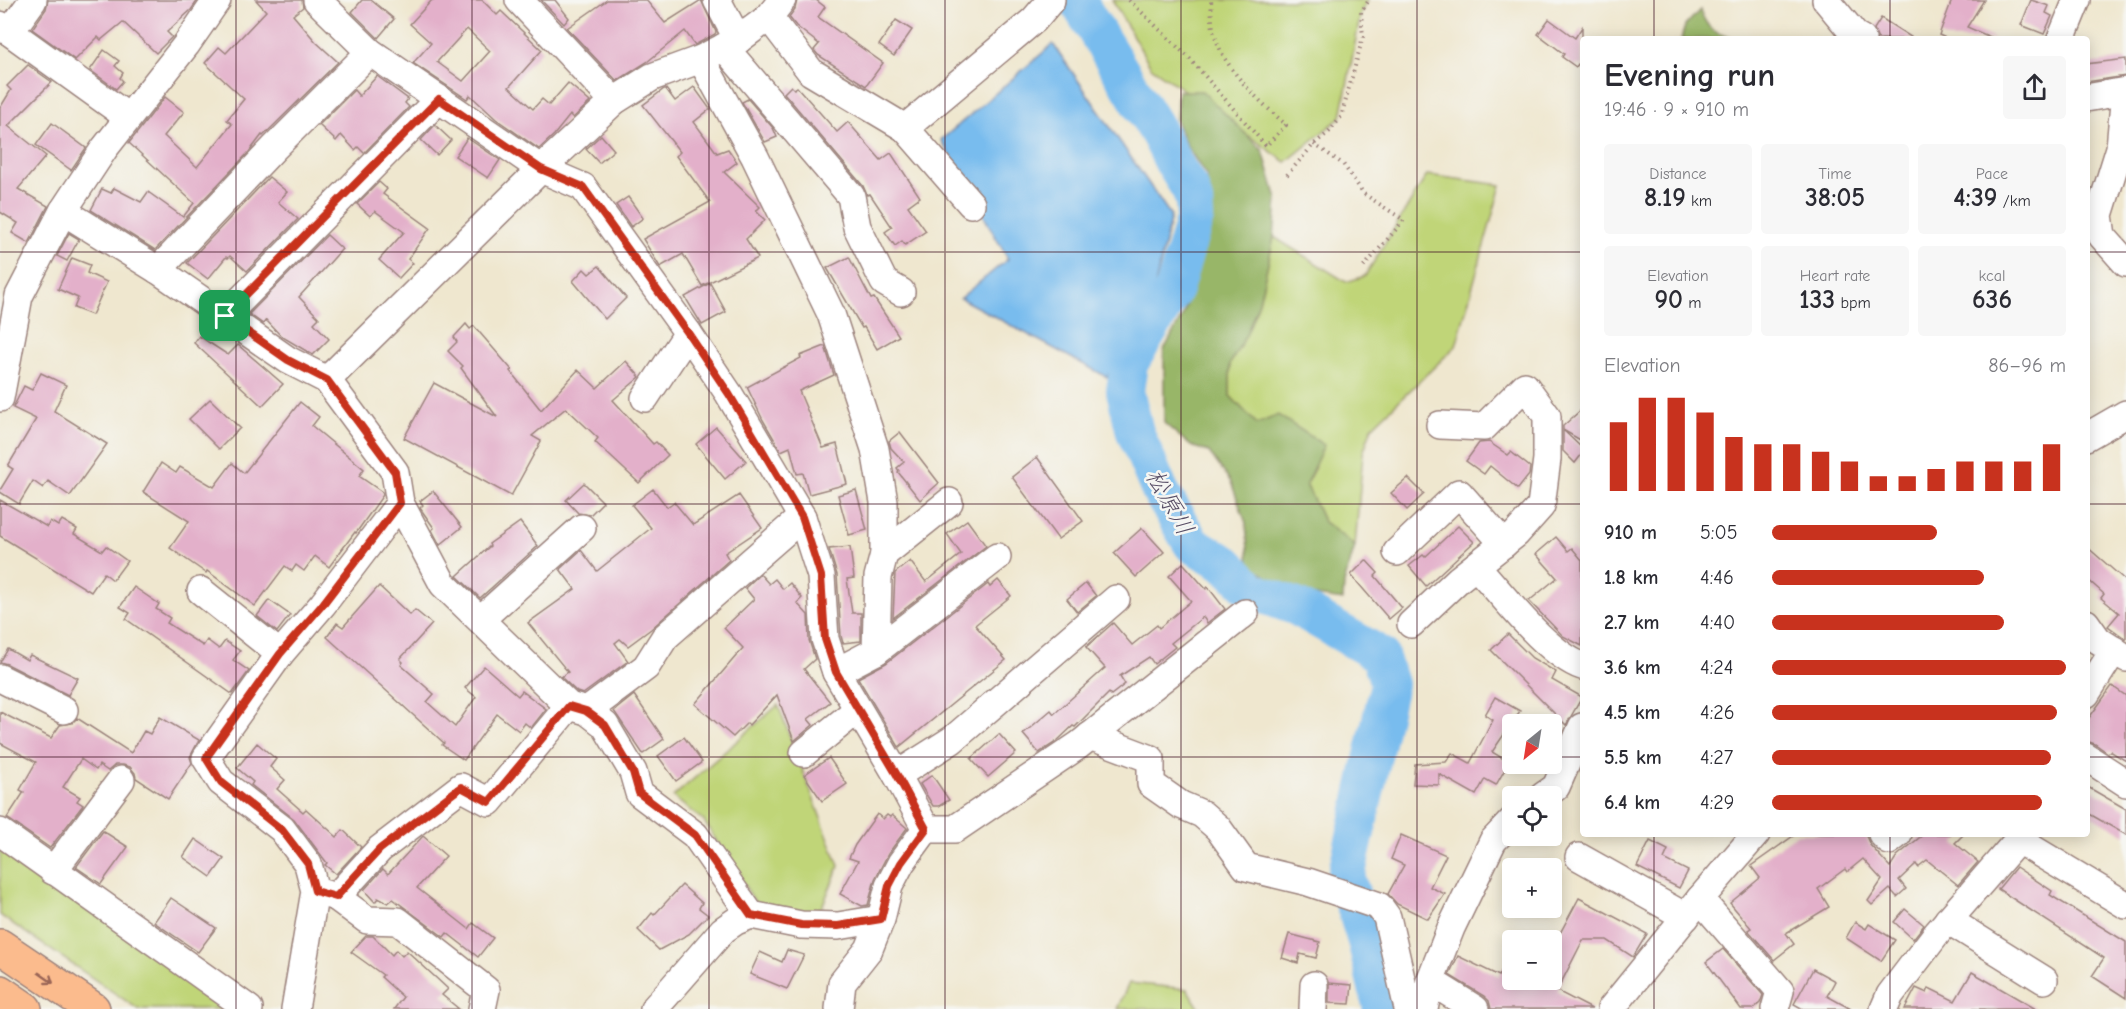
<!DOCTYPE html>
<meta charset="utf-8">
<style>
:root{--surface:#fff;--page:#f7f7f7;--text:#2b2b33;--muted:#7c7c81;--accent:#c8321e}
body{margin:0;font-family:"Comic Neue","Klee One",sans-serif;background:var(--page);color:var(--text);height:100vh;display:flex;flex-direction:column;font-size:22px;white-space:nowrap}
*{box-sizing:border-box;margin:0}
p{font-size:20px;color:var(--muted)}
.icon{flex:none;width:33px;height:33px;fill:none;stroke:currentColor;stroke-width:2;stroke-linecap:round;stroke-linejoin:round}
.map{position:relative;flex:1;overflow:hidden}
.sheet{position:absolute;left:1580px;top:36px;width:510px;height:801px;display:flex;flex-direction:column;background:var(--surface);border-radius:6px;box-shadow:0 3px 15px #0003}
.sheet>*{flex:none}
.needle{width:39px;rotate:210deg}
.controls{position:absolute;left:1502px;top:714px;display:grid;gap:12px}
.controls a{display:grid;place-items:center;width:60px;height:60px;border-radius:6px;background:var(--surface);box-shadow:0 3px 15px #0003;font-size:30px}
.pin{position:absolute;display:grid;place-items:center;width:51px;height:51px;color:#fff;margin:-26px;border-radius:12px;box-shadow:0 3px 9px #0006}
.round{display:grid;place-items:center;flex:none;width:63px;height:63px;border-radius:6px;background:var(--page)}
.headline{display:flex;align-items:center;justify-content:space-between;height:102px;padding:0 24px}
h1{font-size:33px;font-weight:800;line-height:45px}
.metrics{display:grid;grid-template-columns:repeat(3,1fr);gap:9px;height:102px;padding:6px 24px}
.metrics div{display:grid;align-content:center;border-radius:6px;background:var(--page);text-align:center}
.metrics b{font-size:26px;font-weight:800}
.metrics small{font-size:16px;font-weight:400}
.metrics p{font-size:16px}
.chart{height:168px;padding:12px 24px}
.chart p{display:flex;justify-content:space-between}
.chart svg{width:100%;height:108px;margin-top:6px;stroke:var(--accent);stroke-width:6}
ul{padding:0 24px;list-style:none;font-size:20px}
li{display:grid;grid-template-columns:96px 72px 1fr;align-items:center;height:45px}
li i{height:15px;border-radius:8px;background:var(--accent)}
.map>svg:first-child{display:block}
.green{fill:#c0d578;stroke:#857a52;stroke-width:1.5}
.forest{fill:#98b668;stroke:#716a4a;stroke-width:1.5}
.water{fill:#78bcee;stroke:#616e8c;stroke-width:1.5}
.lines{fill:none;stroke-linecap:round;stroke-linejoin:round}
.river{stroke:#78bcee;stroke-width:38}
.building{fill:#e3b0ca;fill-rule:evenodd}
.minor-casing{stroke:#9c837d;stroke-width:30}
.highway-casing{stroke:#9c837d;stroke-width:36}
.path{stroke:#9c837d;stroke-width:4;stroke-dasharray:1.5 4.5;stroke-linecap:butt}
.minor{stroke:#fff;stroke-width:27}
.highway{stroke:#fbbb8d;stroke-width:33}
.oneway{stroke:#9a6557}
.route-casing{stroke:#fff;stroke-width:12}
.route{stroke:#c8321e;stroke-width:8}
.grid{fill:none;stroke:#4a1f2b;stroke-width:1.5;stroke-opacity:0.55}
.labels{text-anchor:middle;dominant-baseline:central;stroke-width:5;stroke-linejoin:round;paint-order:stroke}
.water-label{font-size:24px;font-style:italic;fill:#584e66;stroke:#f6f6f2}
</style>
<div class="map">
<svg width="2126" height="1009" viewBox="0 0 2126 1009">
<rect width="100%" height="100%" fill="#f6f6f2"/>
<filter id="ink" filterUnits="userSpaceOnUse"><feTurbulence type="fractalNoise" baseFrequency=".0167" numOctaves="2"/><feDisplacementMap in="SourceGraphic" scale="12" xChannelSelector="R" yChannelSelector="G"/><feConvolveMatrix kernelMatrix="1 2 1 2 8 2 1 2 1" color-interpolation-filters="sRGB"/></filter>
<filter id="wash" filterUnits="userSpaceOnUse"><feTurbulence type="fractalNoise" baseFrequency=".008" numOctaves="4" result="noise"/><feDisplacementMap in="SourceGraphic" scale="24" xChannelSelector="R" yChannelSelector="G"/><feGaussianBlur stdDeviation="1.35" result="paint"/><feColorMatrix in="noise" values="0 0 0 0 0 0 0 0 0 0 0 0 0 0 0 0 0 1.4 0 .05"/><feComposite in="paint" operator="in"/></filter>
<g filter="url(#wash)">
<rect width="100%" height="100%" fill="#efe7cf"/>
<!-- green -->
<g class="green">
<polygon points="1112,0 1368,0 1361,12 1341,117 1286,162 1151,67"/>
<polygon points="1427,175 1501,185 1456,346 1372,427 1363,453 1355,546 1323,521 1306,484 1315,467 1257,424 1230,396 1230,364 1246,335 1259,302 1274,237 1346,282 1365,276"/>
<polygon points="778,705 839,866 816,921 758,907 704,821 673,797"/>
<polygon points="0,840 252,1009 138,1009 0,915"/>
<polygon points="1129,983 1187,989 1200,1009 1117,1009"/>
</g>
<!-- forest -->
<g class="forest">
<path d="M1700,10C1708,32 1716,34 1738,39H1681L1685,26Z"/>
<polygon points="1178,91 1202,91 1263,151 1277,199 1274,237 1259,302 1246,335 1230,364 1230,396 1257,424 1278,415 1324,445 1306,484 1323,521 1355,546 1344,583 1343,600 1309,595 1269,578 1249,564 1246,523 1231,482 1209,452 1191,446 1164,423 1164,350 1184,313 1199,258 1207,177 1186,145 1176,120"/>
</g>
<!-- water -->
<polygon class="water" points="1053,44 1171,216 1155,286 1107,377 960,298 1008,259 941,140"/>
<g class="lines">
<!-- river -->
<polyline class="river" points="1077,0 1159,134 1174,164 1190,189 1194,201 1195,217 1174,289 1129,364 1125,391 1135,432 1159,489 1192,544 1226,564 1253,591 1297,607 1380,655 1389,684 1346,877 1367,944 1382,1009"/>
</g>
<g id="blocks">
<!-- building -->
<g class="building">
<polygon points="48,0 198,0 191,10 167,32 172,37 156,53 123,22 101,40 98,37 75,60 32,29 46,9"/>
<polygon points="256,0 302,0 303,7 293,15 316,42 338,62 263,136 262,135 249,152 155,250 91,210 102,189 111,193 114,188 141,202 148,192 183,217 194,203 129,143 165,97 184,112 164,136 197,167 232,124 227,120 244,99 205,63 219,47 226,53 266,11"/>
<polygon points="362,0 371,0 394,19 378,38 352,12"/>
<path d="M432,0H482L497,15L501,11L542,50L509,87L533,109L542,99L549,105L568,83L590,102L573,118L570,115L554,135L539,149L496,119L470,95L467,99L413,63L431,43L410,24ZM467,29L490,51L463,81L437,62Z"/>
<polygon points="541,0 555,0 569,18 564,24"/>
<polygon points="607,0 646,0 665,23 701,0 716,32 715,34 695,45 685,31 647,62 617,81 567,28"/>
<polygon points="797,0 816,0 825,7 818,17 883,63 866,86 818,55 814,50 819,44 796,26 789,17 795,9"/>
<polygon points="1952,0 1984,0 1967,27 1995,39 1948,39 1939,35"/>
<polygon points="2031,0 2049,6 2046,13 2052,16 2044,34 2021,25"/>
<polygon points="1881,18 1914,39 1878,39 1874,29"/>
<polygon points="1549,19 1575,38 1582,27 1582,67 1578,64 1576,67 1562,57 1564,54 1538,34"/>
<polygon points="896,20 912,30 894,56 879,45"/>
<polygon points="104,50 119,61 115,66 123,73 120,78 123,81 116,89 90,70"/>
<polygon points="2126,59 2126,76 2086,82 2086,64"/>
<polygon points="28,65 52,82 8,126 46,156 18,189 48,206 29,243 12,233 18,223 0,212 0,108 11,90 7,86"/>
<polygon points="377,76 408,99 405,103 409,107 364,153 358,147 355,150 341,135 336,141 319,125 354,90 359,96"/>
<polygon points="791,86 794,89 797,87 837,132 848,122 881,160 891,153 920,197 908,206 926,231 905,245 902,241 895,246 885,232 892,227 870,194 867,195 863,186 784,93"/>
<polygon points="694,87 710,109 694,122 717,153 728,149 737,162 724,172 760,207 756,211 765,220 746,239 758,258 702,286 683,254 660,267 643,239 710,202 676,156 680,152 643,105 664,89 666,89 675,101"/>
<polygon points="748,99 773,128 777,137 765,142 742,102"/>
<polygon points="52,123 86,148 71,170 36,145"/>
<polygon points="435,125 451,140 437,155 421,140"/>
<polygon points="601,135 614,150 599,163 586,149"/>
<polygon points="467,138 500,160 488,178 455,156"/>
<polygon points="269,177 287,192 278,202 298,219 247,271 230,256 228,258 226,257 208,279 187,263"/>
<polygon points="379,182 387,189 383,194 430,228 408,259 413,263 399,278 379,260 404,232 375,211 370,216 357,204"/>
<polygon points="628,197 643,218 631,227 616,205"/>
<polygon points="69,233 79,239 67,261 57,256"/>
<polygon points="327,235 342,249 299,297 319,318 314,323 329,339 313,355 281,336 266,320 263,324 249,314"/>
<polygon points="849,257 871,299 874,298 899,336 877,349 864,327 862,328 827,268"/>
<polygon points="72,258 90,265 87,273 107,282 92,315 74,308 78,298 58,289"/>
<polygon points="599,266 626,298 605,319 573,281 584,269 589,274"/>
<polygon points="710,283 726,312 702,325 685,297"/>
<polygon points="466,324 470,329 474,326 512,370 510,371 541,410 578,370 597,388 626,361 640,377 613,400 653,444 656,442 668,455 639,483 595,442 598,438 566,408 532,436 541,441 511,496 404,438 434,383 497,417 461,368 463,366 448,351 457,342 454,337"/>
<polygon points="199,336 228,355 238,345 283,384 262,406 194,343"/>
<polygon points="825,346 834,375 799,391 823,448 837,444 847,484 809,494 803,473 797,474 790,447 781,451 763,420 747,387 801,358 800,356"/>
<polygon points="41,373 66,385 54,411 107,444 70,496 48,481 43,488 33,481 19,504 0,492 0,490 13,469 8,466 36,419 13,408 24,386 32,390"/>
<polygon points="210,399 240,428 219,449 189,419"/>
<polygon points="300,402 319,417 312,426 364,469 359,476 382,492 383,495 356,533 355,532 329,567 315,556 304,571 296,565 292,571 285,566 255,606 207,571 206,573 170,548 189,521 143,492 161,463 176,473 180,467 214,487 232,463 244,473"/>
<polygon points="1582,409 1582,441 1563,430 1582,448 1582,454 1575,463 1563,451 1563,426"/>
<polygon points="716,427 746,461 725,479 696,444"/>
<polygon points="900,432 939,483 920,500 898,472 899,471 897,468 904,462 891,448 889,441"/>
<polygon points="1489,442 1508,455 1511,452 1530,467 1529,475 1518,489 1490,466 1484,474 1466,461 1479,443"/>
<polygon points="1037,457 1083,521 1058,539 1012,477"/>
<polygon points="1408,478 1424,494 1407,510 1391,493"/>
<polygon points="584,483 603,502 590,515 578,513 566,500"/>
<polygon points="653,489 667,507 674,502 693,525 739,495 762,528 725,553 729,560 651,629 628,646 620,639 615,643 628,661 583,694 577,692 561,677 568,672 528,623 575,589 560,569 581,550 597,571 651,528 632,505"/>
<polygon points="856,490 867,530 849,535 838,495"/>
<polygon points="433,491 462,527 440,545 432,530 434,528 420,508 423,505 420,501"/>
<polygon points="0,500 47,527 50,521 58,526 62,520 77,529 74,534 102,551 106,546 127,561 113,580 104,573 91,592 0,536"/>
<polygon points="967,520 986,546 893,618 895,573 910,561 926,582 961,554 947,534"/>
<polygon points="520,522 538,546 480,598 457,576 490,546 489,544"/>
<polygon points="1458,526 1474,542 1426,586 1409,566 1423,555 1425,557"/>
<polygon points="1142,528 1164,552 1136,577 1114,553"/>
<polygon points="1556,537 1568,551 1572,548 1582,560 1582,646 1563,636 1529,601 1557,578 1536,554"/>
<polygon points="2086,546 2126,581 2126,639 2108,626 2119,613 2101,598 2104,594 2086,578"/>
<polygon points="850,547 854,578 847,579 852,613 861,613 861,641 843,643 841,636 837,575 829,549"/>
<polygon points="1366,560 1378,573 1375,576 1402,608 1389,619 1351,575"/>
<polygon points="1183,563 1206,589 1208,587 1225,609 1207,623 1203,617 1171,643 1175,647 1154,664 1149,657 1120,676 1125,684 1111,695 1109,693 1075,727 1073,726 1056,742 1039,753 1023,734 1051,710 1054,714 1105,668 1086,647 1113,623 1132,645 1157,625 1159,628 1191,601 1169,576"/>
<polygon points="760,574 769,584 775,579 783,589 790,583 802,598 797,603 808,615 809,640 815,659 804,669 830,702 808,719 813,725 794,741 777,695 749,725 747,723 733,737 695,704 743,648 724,628 754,599 745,588"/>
<polygon points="998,580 1011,596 975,625 1006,660 899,747 858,678 886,663 988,584 990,587"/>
<polygon points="1086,583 1096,596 1077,612 1067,599"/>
<polygon points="379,586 410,615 415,610 432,624 400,659 403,662 401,665 434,694 427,702 455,727 476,697 465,688 484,666 518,696 522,691 546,709 531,728 525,723 519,731 497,714 464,760 442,745 444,743 327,637 337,623 343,627"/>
<polygon points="134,587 159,604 156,609 170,618 167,623 203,646 207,640 219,649 225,641 240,651 233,660 249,671 232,694 126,619 130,613 120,607"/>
<polygon points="269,600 290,615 277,632 257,616"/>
<polygon points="1508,634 1532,658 1556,672 1552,680 1582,697 1566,725 1491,650"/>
<polygon points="8,649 27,660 30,655 78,678 68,695 7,664 0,662"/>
<polygon points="2112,686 2126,696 2126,761 2110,751 2108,753 2095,744 2086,741 2086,722"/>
<polygon points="634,695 664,739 643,754 614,711"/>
<polygon points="1495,697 1520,711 1492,752 1509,762 1496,785 1485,779 1476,795 1439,774 1439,785 1413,784 1415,764 1446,762 1452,753 1470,763 1493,720 1485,715"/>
<polygon points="0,712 51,738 60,725 72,723 77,718 131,753 144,731 150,734 160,717 199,740 190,757 192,763 168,799 136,778 135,773 130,767 123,765 115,765 108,771 99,765 96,770 81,759 63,787 80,797 77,801 83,805 50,848 7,818 24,792 20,790 36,762 0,743"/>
<polygon points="999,734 1016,753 988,777 971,759"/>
<polygon points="684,737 702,762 676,781 658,756"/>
<polygon points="257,743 276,759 270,767 285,780 277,789 303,812 306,809 337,837 343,830 361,847 336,874 325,865 327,863 294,819 251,785 253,782 237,768"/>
<polygon points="829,758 847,784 822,801 804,775"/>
<polygon points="932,775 949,800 939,806 933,806 920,784"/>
<polygon points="2086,786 2126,809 2126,835 2086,812"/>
<polygon points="877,814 883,819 887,815 890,817 892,815 907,828 888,854 875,879 868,905 862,906 840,894 858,861 849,858 855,845"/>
<polygon points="103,831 128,847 101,884 76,867"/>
<polygon points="1796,834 1865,834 1870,845 1890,867 1897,856 1924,834 1964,834 1955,843 1978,862 1958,885 1927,860 1918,867 1916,864 1899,880 1906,889 1897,897 1890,889 1872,905 1868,901 1882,880 1863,859 1847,872 1845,869 1818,889 1829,907 1786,933 1794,944 1774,960 1748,930 1751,928 1730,903 1760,878 1751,866"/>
<polygon points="1401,835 1446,855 1430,887 1445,894 1428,919 1397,904 1388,894 1404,865 1391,859"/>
<polygon points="423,836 446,856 417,888 469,929 473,923 493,938 478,957 447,933 444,937 393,899 388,903 378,898 375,902 364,890 383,869 388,874"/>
<polygon points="195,839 224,859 211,877 183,857"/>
<polygon points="1650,841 1668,850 1664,859 1688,871 1679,888 1637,867"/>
<polygon points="2016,867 2052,891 2050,895 2126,942 2126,998 2092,976 2104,958 1998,889"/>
<polygon points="682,885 702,903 699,908 708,915 689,934 659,950 638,930 652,913 654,915"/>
<polygon points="171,898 216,928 198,952 154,922"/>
<polygon points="1579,898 1647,934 1633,957 1607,940 1583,940 1557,991 1592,1009 1491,1009 1489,1001 1484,996 1449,975 1458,956 1499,976 1512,952 1512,980 1551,980 1551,950"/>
<polygon points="1905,909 1924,925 1913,939 1894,922"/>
<polygon points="1855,922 1866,929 1869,924 1895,940 1881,961 1846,938"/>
<polygon points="1289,934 1320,942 1316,958 1300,954 1298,963 1282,958"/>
<polygon points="366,936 373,936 392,955 396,950 402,956 407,951 448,989 442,995 459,1009 394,1009 403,997 381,977 383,975 351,952"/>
<polygon points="1723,949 1763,995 1760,1003 1753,1009 1741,1009 1706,962"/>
<polygon points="787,950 804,955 787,989 750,974 760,952 782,962"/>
<polygon points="1813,969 1835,981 1827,996 1851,1009 1803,1009 1794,1004"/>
<polygon points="1972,972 2036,1009 1905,1009 1916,988 1927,993 1929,988 1955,1001"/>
<polygon points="1329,983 1352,985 1350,1004 1329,1003"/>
</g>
</g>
</g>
<g filter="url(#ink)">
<use href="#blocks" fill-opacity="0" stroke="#9c837d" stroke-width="1.5"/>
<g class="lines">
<defs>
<g id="minor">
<polyline points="317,0 370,52 541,169 583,187 688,333 729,394 802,517 821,576 825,639 836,672 897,775 926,829"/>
<polyline points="519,0 614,101"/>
<polyline points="717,0 738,40"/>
<polyline points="1826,0 1855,35 1862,39"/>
<polyline points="769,17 811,72 905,128 971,204"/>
<polyline points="0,25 128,117"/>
<polyline points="10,32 33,0"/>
<polyline points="2061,39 2077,0"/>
<polyline points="724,47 851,196 857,227 884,282 901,292"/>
<polyline points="701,59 755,157 831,314 875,449 884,502 884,554 878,577 876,651 836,672"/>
<polyline points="2125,92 2120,148 2099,215 2102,236 2126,263"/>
<polyline points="2086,98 2126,91"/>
<polyline points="905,128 1034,20 1051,0"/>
<polyline points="63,211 158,270 288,360 327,380 395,472 400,503 443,584 569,706 587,711 605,725 633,772 639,793 695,835 751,915 801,925 838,926 881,919 889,886 901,863 926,829 955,829 1079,745 1245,613"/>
<polyline points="158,270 274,148 370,52"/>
<polyline points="225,316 439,99"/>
<polyline points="327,380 541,169 614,101 652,77 701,59 738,40 769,17 782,0"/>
<polyline points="0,398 19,296 63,211 104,149 186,45 217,0"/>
<polyline points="645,398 688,333"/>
<polyline points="2086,437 2126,414"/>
<polyline points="1397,552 1459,493 1504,544"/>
<polyline points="884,554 949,502"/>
<path d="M1476,566C1503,595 1546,653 1582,666"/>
<polyline points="201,591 280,654"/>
<polyline points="481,619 582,528"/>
<polyline points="2086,623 2098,640 2126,658"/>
<polyline points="1411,624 1459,579 1516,534 1541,506 1547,459 1547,416 1525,386 1484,427 1440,425"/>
<polyline points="876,651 997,557"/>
<polyline points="0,678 64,710"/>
<polyline points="2086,694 2114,650"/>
<polyline points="587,711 646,667 665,637 802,517"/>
<polyline points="1090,736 1151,759 1151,784 1181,805 1202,814 1218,828 1246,867 1308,882 1379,906 1387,917 1408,1009"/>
<polyline points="804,753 857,710"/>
<polyline points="2086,757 2126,783"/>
<polyline points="897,775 952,740 1116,599"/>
<polyline points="1543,796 1556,787 1582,727"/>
<polyline points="0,832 249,1009"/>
<polyline points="1882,834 1889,841 1898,834"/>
<polyline points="2018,840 2126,905"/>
<polyline points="1579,857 1686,917"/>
<polyline points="53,871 121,780"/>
<polyline points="315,891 336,897 380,849 461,787 489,802 569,706"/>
<polyline points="336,897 367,920 398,921 486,990 482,1009"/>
<polyline points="1700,899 1780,991 1775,1009"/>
<polyline points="1948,920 2044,980"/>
<polyline points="1430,981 1475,1009"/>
<polyline points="295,1009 315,891 308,864 282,829 221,782 206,758 280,654 323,604 400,503"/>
<polyline points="654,1009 723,930 736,921 751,915"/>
<polyline points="839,1009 842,983 869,949 881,919"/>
<polyline points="1313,1009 1314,985"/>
<polyline points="1424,1009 1430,981 1451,928 1493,841 1512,821"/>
<polyline points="1611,1009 1700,899 1756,834"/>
<polyline points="1884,1009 1890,995 1938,932 2018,840 2019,834"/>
</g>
<g id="highway">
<polyline points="0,946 93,1009"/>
<polyline points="0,992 25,1009"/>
</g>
</defs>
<!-- minor casing -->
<use href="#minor" class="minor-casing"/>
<!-- highway casing -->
<use href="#highway" class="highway-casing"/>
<!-- path -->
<g class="path">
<path d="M1129,0L1190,59L1266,146L1286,125C1257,98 1221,68 1213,28C1211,19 1212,9 1211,0"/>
<polyline points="1314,144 1343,164 1364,194 1404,220 1362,269"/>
<polyline points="1287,175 1314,144 1329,132 1341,117 1363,37 1361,12 1369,0"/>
</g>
<!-- minor -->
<use href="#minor" class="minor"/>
<!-- highway -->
<use href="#highway" class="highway"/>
</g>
<!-- one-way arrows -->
<defs><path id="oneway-shaft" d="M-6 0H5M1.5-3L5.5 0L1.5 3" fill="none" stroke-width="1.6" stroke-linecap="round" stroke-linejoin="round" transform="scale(1.5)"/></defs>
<use class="oneway" href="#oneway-shaft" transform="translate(46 978) rotate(35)"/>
</g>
<g class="lines" filter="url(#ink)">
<defs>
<polygon id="route" points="439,99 541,169 583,187 688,333 729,394 802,517 821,576 825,639 836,672 897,775 926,829 901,863 889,886 881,919 838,926 801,925 751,915 695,835 639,793 633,772 605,725 586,711 569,706 489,802 461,787 380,849 336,897 315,891 308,864 282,830 221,782 206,758 280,654 323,604 400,503 395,472 327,380 288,360 225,316"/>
</defs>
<!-- route casing -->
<use href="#route" class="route-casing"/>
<!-- route -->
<use href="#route" class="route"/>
</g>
<!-- grid -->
<path class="grid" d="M236,0V1009M472,0V1009M709,0V1009M945,0V1009M1181,0V1009M1417,0V1009M1654,0V39M1890,0V39M0,252H1582M2086,252H2126M0,504H1582M2086,504H2126M0,757H1512M1551,757H1582M2086,757H2126M1654,834V1009M1890,834V1009"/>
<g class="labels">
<!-- water labels -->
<g class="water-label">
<text transform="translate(1170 502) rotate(61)">松原川</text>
</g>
</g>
</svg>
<div class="controls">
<a><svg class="needle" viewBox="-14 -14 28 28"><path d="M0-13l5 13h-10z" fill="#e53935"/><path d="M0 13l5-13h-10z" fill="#7c7c81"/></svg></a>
<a><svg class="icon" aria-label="locate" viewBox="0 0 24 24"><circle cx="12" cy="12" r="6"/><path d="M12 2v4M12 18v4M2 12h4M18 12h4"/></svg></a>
<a>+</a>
<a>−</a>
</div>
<div class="pin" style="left:225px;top:316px;background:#1e9e55"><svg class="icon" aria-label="arrive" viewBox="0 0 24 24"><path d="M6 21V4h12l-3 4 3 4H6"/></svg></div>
<section class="sheet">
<div class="headline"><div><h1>Evening run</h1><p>19:46 · 9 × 910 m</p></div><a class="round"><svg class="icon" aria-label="share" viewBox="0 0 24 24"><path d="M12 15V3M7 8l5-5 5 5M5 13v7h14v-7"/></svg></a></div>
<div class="metrics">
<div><p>Distance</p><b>8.19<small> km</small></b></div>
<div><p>Time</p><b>38:05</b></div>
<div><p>Pace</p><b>4:39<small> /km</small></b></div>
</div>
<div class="metrics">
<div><p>Elevation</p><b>90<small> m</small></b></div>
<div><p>Heart rate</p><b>133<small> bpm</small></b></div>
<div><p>kcal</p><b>636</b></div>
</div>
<div class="chart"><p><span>Elevation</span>86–96 m</p>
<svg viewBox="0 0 160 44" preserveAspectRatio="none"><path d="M5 44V16M15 44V6M25 44V6M35 44V12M45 44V22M55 44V25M65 44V25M75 44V28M85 44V32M95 44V38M105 44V38M115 44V35M125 44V32M135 44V32M145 44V32M155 44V25"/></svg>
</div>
<ul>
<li><b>910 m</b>5:05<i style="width:56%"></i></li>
<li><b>1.8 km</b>4:46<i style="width:72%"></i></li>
<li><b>2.7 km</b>4:40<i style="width:79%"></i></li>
<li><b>3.6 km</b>4:24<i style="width:100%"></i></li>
<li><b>4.5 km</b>4:26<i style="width:97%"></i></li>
<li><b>5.5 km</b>4:27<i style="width:95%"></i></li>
<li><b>6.4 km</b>4:29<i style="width:92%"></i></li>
</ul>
</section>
</div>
